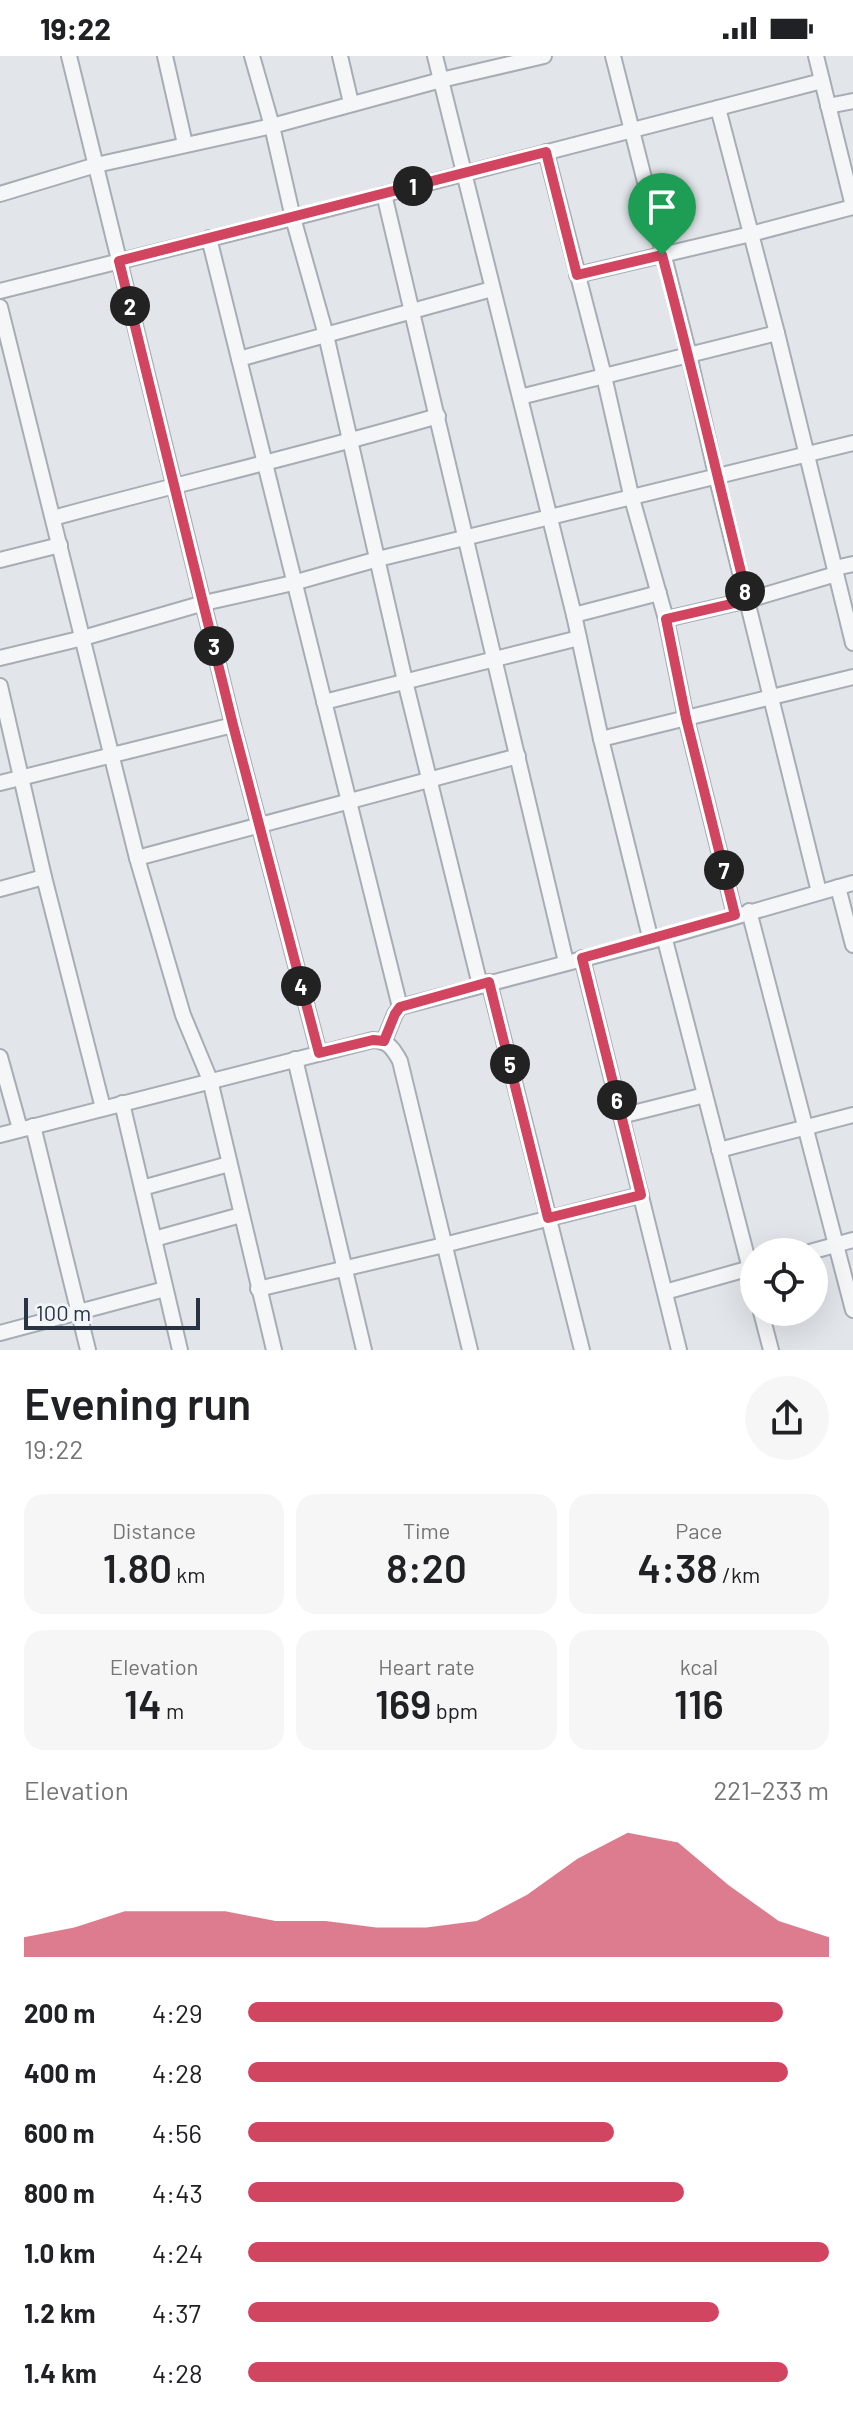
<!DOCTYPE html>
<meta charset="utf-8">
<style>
:root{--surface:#fff;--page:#f6f6f6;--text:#202124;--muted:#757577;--accent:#d14561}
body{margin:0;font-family:Barlow,sans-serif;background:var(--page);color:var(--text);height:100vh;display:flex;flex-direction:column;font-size:30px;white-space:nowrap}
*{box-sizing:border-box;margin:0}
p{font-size:26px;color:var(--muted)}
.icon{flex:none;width:44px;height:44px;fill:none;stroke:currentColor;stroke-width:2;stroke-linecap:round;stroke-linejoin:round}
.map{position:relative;height:1294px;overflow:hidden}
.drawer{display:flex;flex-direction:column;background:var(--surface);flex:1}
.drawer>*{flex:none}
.controls{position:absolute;left:740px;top:1182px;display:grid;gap:16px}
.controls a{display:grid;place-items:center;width:88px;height:88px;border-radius:50%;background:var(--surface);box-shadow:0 8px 32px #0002;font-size:40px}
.scale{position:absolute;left:24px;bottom:20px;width:176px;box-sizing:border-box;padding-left:8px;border:4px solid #293443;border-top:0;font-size:22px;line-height:28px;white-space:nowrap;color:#293443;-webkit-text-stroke:6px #f1f4f8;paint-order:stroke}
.pin{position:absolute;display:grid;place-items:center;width:68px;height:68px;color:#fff;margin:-82px -34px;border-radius:50% 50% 50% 0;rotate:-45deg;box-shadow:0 0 8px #0007}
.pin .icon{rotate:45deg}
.km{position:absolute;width:40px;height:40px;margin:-20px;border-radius:50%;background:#222;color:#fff;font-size:22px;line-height:40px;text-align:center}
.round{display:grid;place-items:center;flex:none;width:84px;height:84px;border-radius:42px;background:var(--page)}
.head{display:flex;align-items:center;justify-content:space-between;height:136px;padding:0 24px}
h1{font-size:44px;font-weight:600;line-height:60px}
.figures{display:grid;grid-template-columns:repeat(3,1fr);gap:12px;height:136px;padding:8px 24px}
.figures div{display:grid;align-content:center;border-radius:20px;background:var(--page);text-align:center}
.figures b{font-size:40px;font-weight:600}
.figures small{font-size:22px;font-weight:400}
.figures p{font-size:22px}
.chart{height:224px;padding:16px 24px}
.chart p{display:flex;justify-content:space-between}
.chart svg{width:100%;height:144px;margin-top:8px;fill:var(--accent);opacity:.7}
ul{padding:0 24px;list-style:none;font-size:26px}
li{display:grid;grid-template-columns:128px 96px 1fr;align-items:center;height:60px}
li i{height:20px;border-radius:10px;background:var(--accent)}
.status{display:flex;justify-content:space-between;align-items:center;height:56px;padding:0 40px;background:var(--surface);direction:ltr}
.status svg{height:22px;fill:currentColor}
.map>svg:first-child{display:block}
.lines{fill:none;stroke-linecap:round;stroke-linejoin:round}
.minor-casing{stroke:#a7adb5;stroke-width:18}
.minor{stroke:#f5f6f8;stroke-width:14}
.route-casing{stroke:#fff;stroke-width:16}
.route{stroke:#d14561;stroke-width:10}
</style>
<div class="status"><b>19:22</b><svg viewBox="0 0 49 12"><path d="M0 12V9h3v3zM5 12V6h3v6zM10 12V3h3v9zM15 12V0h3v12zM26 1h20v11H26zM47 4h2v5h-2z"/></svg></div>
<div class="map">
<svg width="853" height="1294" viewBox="0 0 853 1294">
<rect width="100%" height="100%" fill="#e2e6ea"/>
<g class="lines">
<defs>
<g id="minor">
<polyline points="69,0 233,669 319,997"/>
<polyline points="165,0 185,88"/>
<polyline points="252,0 272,70 293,162 326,279 405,625 480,929"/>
<polyline points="340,0 351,47"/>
<polyline points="435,0 574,559 601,683 651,885"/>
<polyline points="613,0 689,299 716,419 819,836"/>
<polyline points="816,0 853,150"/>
<polyline points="828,50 853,45"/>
<polyline points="718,52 777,277 853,587"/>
<polyline points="546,96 604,320 631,439 666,563 686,662 735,859"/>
<polyline points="0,138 96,109 272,70 441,24 544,0"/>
<polyline points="384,138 566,906"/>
<polyline points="209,182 400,951"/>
<polyline points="577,219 751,178 853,151"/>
<polyline points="0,235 293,162 822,25"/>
<polyline points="0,251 137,802 183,959 210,1024 274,1294"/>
<polyline points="239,303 492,233"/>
<polyline points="520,341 777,277"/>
<path d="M53,462C181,427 311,397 438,360"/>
<polyline points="0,504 60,489"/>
<polyline points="835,512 853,508"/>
<polyline points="574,559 659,537"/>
<polyline points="666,563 748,544 836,518"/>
<polyline points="0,602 83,582 204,547 293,527 378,503 853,387"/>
<polyline points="0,630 44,821 103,1052"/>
<polyline points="324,646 579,582"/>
<polyline points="601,683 853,621"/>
<polyline points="0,727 233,669"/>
<polyline points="137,802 518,700"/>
<polyline points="838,831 853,889"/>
<polyline points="0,833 44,821"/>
<polyline points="749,855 853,1254"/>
<polyline points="664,880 754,1228"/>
<polyline points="582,902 679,1294"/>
<polyline points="489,926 582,1294"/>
<polyline points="384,985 395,958 400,951 651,885 853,827"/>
<polyline points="0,1001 20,1073"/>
<polyline points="295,1003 364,1294"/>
<polyline points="122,1047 180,1294"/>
<polyline points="621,1060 705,1039"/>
<polyline points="33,1070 88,1294"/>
<path d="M0,1079L373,984C388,985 393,992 400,1005L470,1294"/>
<polyline points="719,1094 853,1059"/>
<polyline points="142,1132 229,1108"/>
<polyline points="154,1183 241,1159"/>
<polyline points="810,1196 853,1184"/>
<polyline points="258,1233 444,1189 641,1139"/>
<polyline points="665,1236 754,1211"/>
<polyline points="761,1256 771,1294"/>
<polyline points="0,1277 165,1233"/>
</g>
</defs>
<!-- minor casing -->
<use href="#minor" class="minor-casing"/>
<!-- minor -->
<use href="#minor" class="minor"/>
</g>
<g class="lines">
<defs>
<path id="route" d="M546,96L577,219L662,199C693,314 719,429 748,544L666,563L686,662L735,859L582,902L641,1139L548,1162L489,926L400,951L395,958L384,985L373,984L319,997L233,669L119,205Z"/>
</defs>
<!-- route casing -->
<use href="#route" class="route-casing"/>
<!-- route -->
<use href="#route" class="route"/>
</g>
</svg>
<div class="controls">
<a><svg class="icon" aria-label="locate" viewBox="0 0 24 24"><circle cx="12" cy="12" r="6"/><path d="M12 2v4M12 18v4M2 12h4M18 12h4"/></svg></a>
</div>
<div class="scale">100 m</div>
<div class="pin" style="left:662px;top:199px;background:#1e9e55"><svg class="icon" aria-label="arrive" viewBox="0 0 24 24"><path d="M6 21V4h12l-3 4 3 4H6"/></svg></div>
<b class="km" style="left:413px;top:130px">1</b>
<b class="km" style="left:130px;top:250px">2</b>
<b class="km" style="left:214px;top:590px">3</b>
<b class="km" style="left:301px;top:930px">4</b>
<b class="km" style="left:510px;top:1008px">5</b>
<b class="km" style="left:617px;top:1044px">6</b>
<b class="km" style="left:724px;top:814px">7</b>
<b class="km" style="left:745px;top:535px">8</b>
</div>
<section class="drawer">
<div class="head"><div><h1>Evening run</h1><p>19:22</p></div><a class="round"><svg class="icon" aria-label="share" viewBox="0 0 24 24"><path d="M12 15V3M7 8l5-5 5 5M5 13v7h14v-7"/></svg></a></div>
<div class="figures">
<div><p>Distance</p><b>1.80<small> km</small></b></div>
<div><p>Time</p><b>8:20</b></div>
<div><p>Pace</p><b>4:38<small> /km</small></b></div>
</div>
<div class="figures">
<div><p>Elevation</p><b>14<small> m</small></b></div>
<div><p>Heart rate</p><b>169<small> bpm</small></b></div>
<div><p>kcal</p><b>116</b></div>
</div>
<div class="chart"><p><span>Elevation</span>221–233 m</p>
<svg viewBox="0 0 160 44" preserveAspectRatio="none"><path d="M0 44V38L10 35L20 30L30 30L40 30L50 33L60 33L70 35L80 35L90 33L100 25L110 14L120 6L130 9L140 22L150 33L160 38V44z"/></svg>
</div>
<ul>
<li><b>200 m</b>4:29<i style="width:92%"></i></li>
<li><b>400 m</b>4:28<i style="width:93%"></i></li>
<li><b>600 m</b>4:56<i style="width:63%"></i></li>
<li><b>800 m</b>4:43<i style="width:75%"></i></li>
<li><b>1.0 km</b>4:24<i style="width:100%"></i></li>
<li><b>1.2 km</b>4:37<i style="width:81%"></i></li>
<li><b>1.4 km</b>4:28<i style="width:93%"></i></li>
</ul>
</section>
